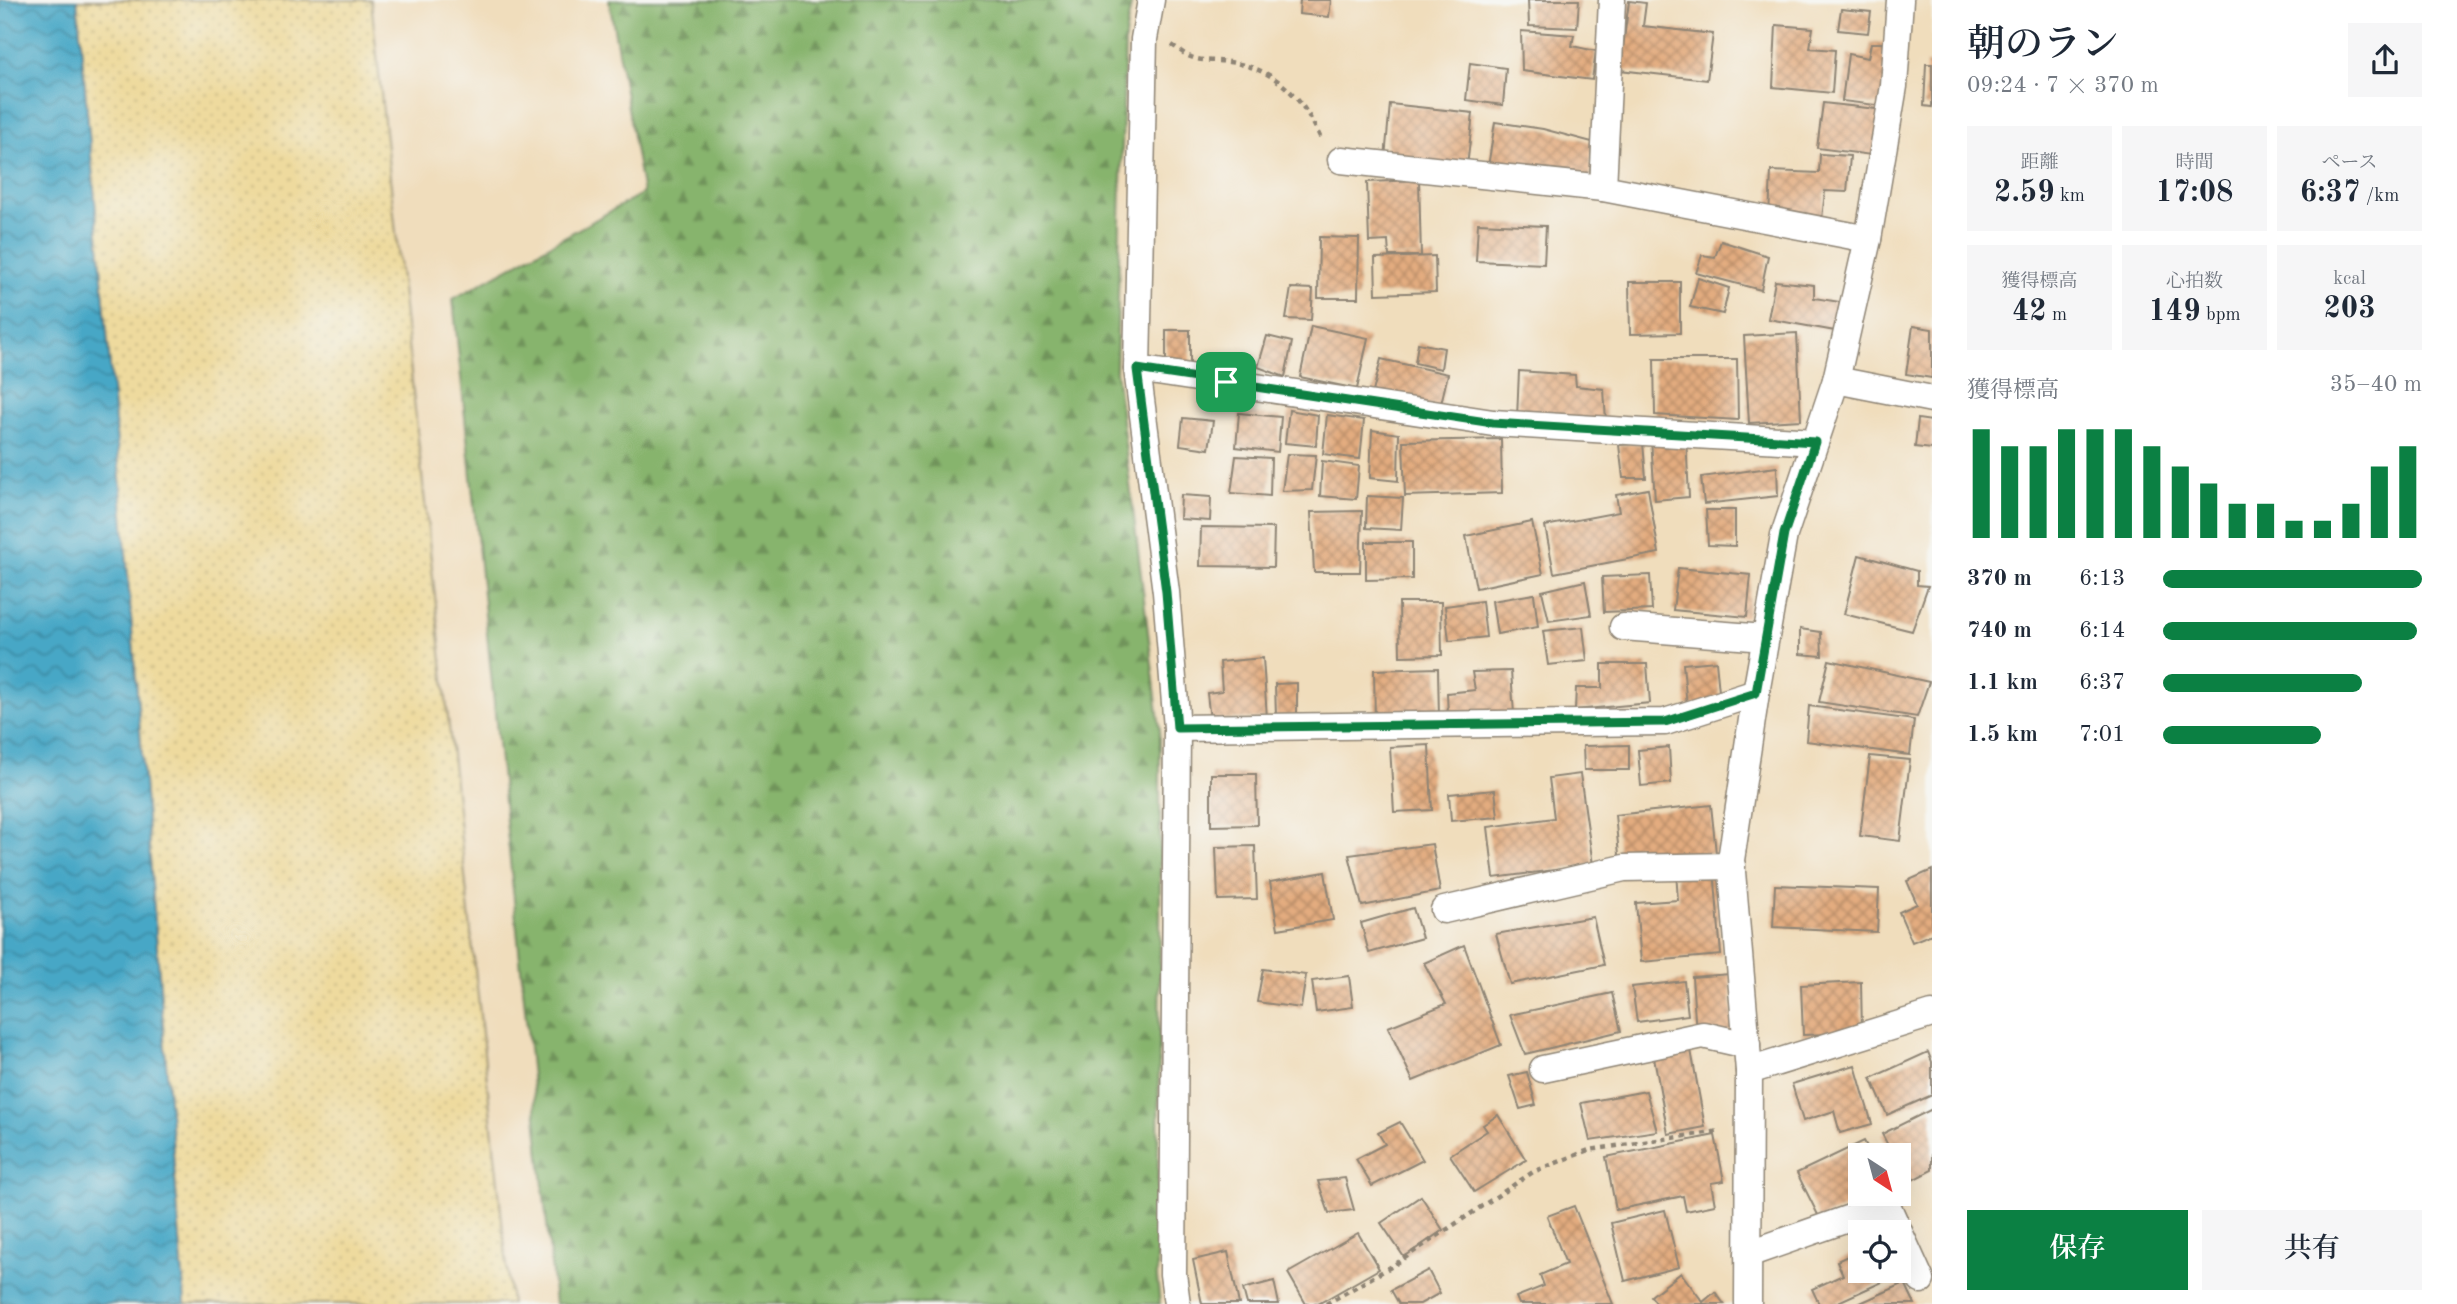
<!DOCTYPE html>
<html lang="ja">
<meta charset="utf-8">
<style>
:root{--surface:#fff;--page:#f6f6f7;--text:#1f2937;--muted:#747a83;--accent:#0b8043}
body{margin:0;font-family:"Old Standard TT","Noto Serif JP",serif;background:var(--page);color:var(--text);height:100vh;display:flex;flex-direction:column;font-size:26px;white-space:nowrap}
*{box-sizing:border-box;margin:0}
p{font-size:23px;color:var(--muted)}
.icon{flex:none;width:38px;height:38px;fill:none;stroke:currentColor;stroke-width:2;stroke-linecap:round;stroke-linejoin:round}
.map{position:relative;flex:1;overflow:hidden}
.details{display:flex;flex-direction:column;background:var(--surface);width:525px}
.details>*{flex:none}
.needle{width:46px;rotate:144deg}
.tools{position:absolute;left:1848px;top:1143px;display:grid;gap:14px}
.tools a{display:grid;place-items:center;width:63px;height:63px;border-radius:0px;background:var(--surface);box-shadow:0 7px 28px #0002;font-size:35px}
.pin{position:absolute;display:grid;place-items:center;width:60px;height:60px;color:#fff;margin:-30px;border-radius:14px;box-shadow:0 4px 10px #0006}
.round{display:grid;place-items:center;flex:none;width:74px;height:74px;border-radius:0px;background:var(--page)}
.overview{display:flex;align-items:center;justify-content:space-between;height:119px;padding:0 35px}
h1{font-size:38px;font-weight:600;line-height:52px}
.metrics{display:grid;grid-template-columns:repeat(3,1fr);gap:10px;height:119px;padding:7px 35px}
.metrics div{display:grid;align-content:center;border-radius:0px;background:var(--page);text-align:center}
.metrics b{font-size:30px;font-weight:600}
.metrics small{font-size:19px;font-weight:400}
.metrics p{font-size:19px}
.chart{height:196px;padding:14px 35px}
.chart p{display:flex;justify-content:space-between}
.chart svg{width:100%;height:126px;margin-top:7px;stroke:var(--accent);stroke-width:6}
.button{display:flex;gap:14px;margin-top:auto;padding:14px 35px}
.button a{flex:1;height:80px;border-radius:0px;background:var(--accent);color:#fff;font-size:28px;font-weight:600;line-height:80px;text-align:center}
.button a+a{background:var(--page);color:var(--text)}
ul{padding:0 35px;list-style:none;font-size:23px}
li{display:grid;grid-template-columns:112px 84px 1fr;align-items:center;height:52px}
li i{height:18px;border-radius:9px;background:var(--accent)}
main{display:flex;flex:1;min-height:0}
.map>svg:first-child{display:block}
.forest{fill:url(#forest-firs);stroke:#59704c;stroke-width:2}
.sand{fill:url(#sand-dots);stroke:#8c8264;stroke-width:2}
.water{fill:url(#water-waves);stroke:#396978;stroke-width:2}
.building{fill:url(#building-cross-hatch)}
.lines{fill:none;stroke-linecap:round;stroke-linejoin:round}
.minor-casing{stroke:#8e8474;stroke-width:29}
.path{stroke:#8e8474;stroke-width:4.5;stroke-dasharray:5 5;stroke-linecap:butt}
.minor{stroke:#fff;stroke-width:26}
.route-casing{stroke:#fff;stroke-width:14}
.route{stroke:#0b8043;stroke-width:9}
</style>
<main>
<div class="map">
<svg width="1932" height="1304" viewBox="0 0 1932 1304">
<defs>
<pattern id="forest-firs" width="22" height="20" patternUnits="userSpaceOnUse" patternTransform="scale(1.75)"><rect width="22" height="20" fill="#87b46d"/><path d="M5 1l3.5 6h-7zM16 11l3.5 6h-7z" fill="#6f935a"/></pattern>
<pattern id="sand-dots" width="8" height="8" patternUnits="userSpaceOnUse" patternTransform="scale(1.75)"><rect width="8" height="8" fill="#eeda9e"/><path d="M2 2h.1M6 6h.1" fill="none" stroke="#cb8" stroke-width="1.8" stroke-linecap="round"/></pattern>
<pattern id="water-waves" width="16" height="10" patternUnits="userSpaceOnUse" patternTransform="scale(1.75)"><rect width="16" height="10" fill="#47a7c6"/><path d="M0 5q4-4 8 0t8 0" fill="none" stroke="#3b88a1"/></pattern>
<pattern id="building-cross-hatch" width="8" height="8" patternUnits="userSpaceOnUse" patternTransform="scale(1.75)"><rect width="8" height="8" fill="#e3ac7f"/><path d="M0 0l8 8M0 8l8-8" fill="none" stroke="#b88c68"/></pattern>
</defs>
<rect width="100%" height="100%" fill="#f6f6f2"/>
<filter id="ink" filterUnits="userSpaceOnUse"><feTurbulence type="fractalNoise" baseFrequency=".0143" numOctaves="2"/><feDisplacementMap in="SourceGraphic" scale="14" xChannelSelector="R" yChannelSelector="G"/><feConvolveMatrix kernelMatrix="1 2 1 2 8 2 1 2 1" color-interpolation-filters="sRGB"/></filter>
<filter id="wash" filterUnits="userSpaceOnUse"><feTurbulence type="fractalNoise" baseFrequency=".00686" numOctaves="4" result="noise"/><feDisplacementMap in="SourceGraphic" scale="28" xChannelSelector="R" yChannelSelector="G"/><feGaussianBlur stdDeviation="1.57" result="paint"/><feColorMatrix in="noise" values="0 0 0 0 0 0 0 0 0 0 0 0 0 0 0 0 0 1.4 0 .05"/><feComposite in="paint" operator="in"/></filter>
<g filter="url(#wash)">
<rect width="100%" height="100%" fill="#f0ddbc"/>
<!-- forest -->
<polygon class="forest" points="609,0 1132,0 1125,36 1116,371 1160,729 1160,941 1157,1278 1160,1304 555,1304 453,299 643,193"/>
<!-- sand -->
<polygon class="sand" points="77,0 371,0 511,1304 185,1304 121,489"/>
<!-- water -->
<polygon class="water" points="0,0 77,0 121,489 185,1304 0,1304"/>
<g id="blocks">
<!-- building -->
<g class="building">
<polygon points="1300,0 1331,0 1329,17 1299,14"/>
<polygon points="1528,0 1579,0 1577,28 1529,26"/>
<polygon points="1629,1 1646,3 1643,26 1713,34 1707,80 1620,70"/>
<polygon points="1841,9 1871,12 1868,33 1838,30"/>
<polygon points="1776,25 1813,28 1810,48 1835,50 1832,93 1773,87"/>
<polygon points="1521,31 1574,35 1572,46 1596,51 1592,80 1522,71"/>
<polygon points="1871,43 1889,43 1883,106 1842,101 1848,54 1868,58"/>
<polygon points="1470,63 1506,68 1503,105 1466,100"/>
<polygon points="1926,64 1932,64 1932,107 1924,106"/>
<polygon points="1823,103 1885,110 1879,156 1817,148"/>
<polygon points="1390,104 1473,113 1467,167 1385,158"/>
<polygon points="1495,122 1543,129 1592,142 1590,181 1488,167"/>
<polygon points="1820,154 1850,156 1847,192 1825,191 1822,219 1769,218 1771,171 1819,173"/>
<polygon points="1419,180 1421,256 1389,256 1388,241 1369,242 1367,182"/>
<polygon points="1478,223 1546,226 1544,264 1476,261"/>
<polygon points="1319,237 1359,238 1358,298 1318,298"/>
<polygon points="1721,241 1768,256 1761,290 1696,273 1702,255 1715,257"/>
<polygon points="1435,256 1436,292 1376,294 1375,258"/>
<polygon points="1698,278 1729,288 1723,314 1690,307"/>
<polygon points="1775,281 1814,285 1814,298 1840,302 1835,331 1768,319"/>
<polygon points="1629,282 1680,282 1680,333 1630,334"/>
<polygon points="1291,288 1313,289 1311,320 1286,319"/>
<polygon points="1311,326 1368,338 1357,389 1300,377"/>
<polygon points="1913,326 1932,329 1932,378 1906,374"/>
<rect x="1166" y="330" width="24" height="40"/>
<polygon points="1797,333 1801,420 1749,423 1744,336"/>
<polygon points="1267,336 1292,342 1285,377 1258,367"/>
<polygon points="1418,343 1444,348 1441,369 1415,363"/>
<polygon points="1381,359 1448,374 1440,408 1372,396"/>
<polygon points="1654,359 1737,359 1738,420 1655,415"/>
<polygon points="1519,371 1575,375 1576,386 1604,389 1606,422 1517,418"/>
<polygon points="1289,410 1318,415 1316,446 1285,443"/>
<polygon points="1239,413 1281,417 1278,452 1236,447"/>
<polygon points="1327,415 1364,420 1360,459 1323,454"/>
<polygon points="1183,418 1213,421 1209,449 1180,445"/>
<polygon points="1918,419 1932,421 1932,449 1915,447"/>
<polygon points="1372,430 1399,434 1398,481 1370,478"/>
<polygon points="1686,437 1689,497 1655,500 1651,439"/>
<polygon points="1501,439 1502,493 1405,496 1403,441"/>
<polygon points="1643,443 1646,478 1623,478 1619,445"/>
<polygon points="1287,454 1316,455 1312,490 1282,491"/>
<polygon points="1236,456 1271,458 1270,496 1231,493"/>
<polygon points="1322,461 1359,466 1356,499 1320,496"/>
<polygon points="1777,467 1778,496 1704,504 1701,477"/>
<polygon points="1648,489 1659,553 1554,573 1545,526 1619,512 1616,495"/>
<polygon points="1181,495 1211,497 1210,521 1180,519"/>
<polygon points="1367,496 1403,498 1401,530 1366,528"/>
<polygon points="1706,510 1735,510 1735,546 1708,545"/>
<polygon points="1362,511 1360,572 1314,572 1311,512"/>
<polygon points="1532,522 1543,574 1476,588 1466,536"/>
<polygon points="1201,527 1274,528 1273,567 1200,566"/>
<polygon points="1366,542 1412,542 1412,579 1366,580"/>
<polygon points="1859,555 1917,571 1917,585 1928,586 1912,631 1844,614"/>
<polygon points="1678,568 1751,575 1747,617 1673,610"/>
<polygon points="1650,575 1652,610 1604,612 1602,577"/>
<polygon points="1585,581 1591,615 1549,621 1542,591"/>
<polygon points="1534,594 1538,627 1497,634 1492,601"/>
<polygon points="1482,601 1486,637 1449,641 1445,606"/>
<polygon points="1399,602 1441,602 1442,655 1400,656"/>
<polygon points="1583,627 1587,661 1548,665 1543,631"/>
<polygon points="1800,629 1821,632 1822,656 1800,654"/>
<polygon points="1263,658 1267,718 1210,720 1207,693 1222,691 1220,662"/>
<polygon points="1829,660 1929,682 1917,717 1819,702"/>
<polygon points="1716,661 1720,702 1687,706 1683,664"/>
<polygon points="1602,664 1647,664 1650,703 1575,710 1576,688 1602,688"/>
<polygon points="1438,668 1439,719 1375,721 1374,670"/>
<polygon points="1511,671 1514,714 1448,716 1447,693 1475,690 1472,672"/>
<polygon points="1297,683 1297,716 1276,716 1275,684"/>
<polygon points="1809,706 1914,720 1910,755 1806,741"/>
<polygon points="1429,745 1432,810 1394,812 1390,747"/>
<polygon points="1629,745 1629,770 1584,770 1583,746"/>
<polygon points="1669,747 1671,783 1641,786 1638,750"/>
<polygon points="1870,756 1910,760 1900,841 1860,836"/>
<polygon points="1211,774 1256,774 1257,825 1211,826"/>
<polygon points="1580,774 1593,865 1494,878 1488,827 1554,818 1549,778"/>
<polygon points="1495,790 1498,817 1451,821 1449,794"/>
<polygon points="1711,805 1716,853 1620,864 1615,815"/>
<polygon points="1432,844 1440,891 1362,906 1349,855"/>
<polygon points="1255,846 1257,899 1218,900 1216,847"/>
<polygon points="1714,869 1721,955 1641,962 1636,903 1678,900 1676,872"/>
<polygon points="1932,870 1932,934 1912,942 1899,912 1917,904 1907,881"/>
<polygon points="1325,872 1333,920 1278,929 1270,882"/>
<polygon points="1775,885 1879,889 1877,932 1773,927"/>
<polygon points="1413,908 1422,938 1369,953 1361,923"/>
<polygon points="1593,917 1604,965 1510,984 1496,934"/>
<polygon points="1464,945 1501,1045 1413,1081 1388,1027 1446,1004 1424,963"/>
<polygon points="1263,969 1306,975 1301,1008 1257,1002"/>
<polygon points="1730,974 1733,1031 1696,1033 1692,977"/>
<polygon points="1349,976 1353,1007 1316,1012 1312,981"/>
<polygon points="1684,981 1688,1015 1637,1022 1632,987"/>
<polygon points="1861,982 1862,1033 1803,1035 1801,985"/>
<polygon points="1612,993 1621,1031 1525,1054 1510,1015"/>
<polygon points="1689,1039 1705,1127 1668,1134 1652,1046"/>
<polygon points="1928,1052 1932,1062 1932,1095 1887,1115 1871,1078"/>
<polygon points="1855,1065 1872,1124 1840,1133 1834,1111 1803,1121 1792,1084"/>
<polygon points="1527,1072 1536,1105 1520,1109 1509,1076"/>
<polygon points="1646,1091 1657,1131 1590,1141 1581,1103"/>
<polygon points="1932,1109 1932,1170 1907,1183 1899,1167 1899,1155 1893,1155 1882,1134"/>
<polygon points="1498,1115 1526,1160 1474,1192 1450,1155 1487,1131 1483,1125"/>
<polygon points="1400,1122 1423,1160 1372,1186 1356,1159 1385,1144 1378,1133"/>
<polygon points="1715,1135 1724,1181 1711,1183 1715,1205 1686,1211 1683,1196 1616,1210 1606,1157"/>
<polygon points="1864,1141 1871,1155 1860,1155 1860,1194 1873,1194 1820,1219 1797,1173"/>
<polygon points="1345,1178 1354,1210 1329,1213 1318,1181"/>
<polygon points="1421,1196 1443,1230 1404,1257 1381,1223"/>
<polygon points="1574,1206 1613,1304 1519,1304 1516,1297 1544,1286 1540,1275 1566,1264 1547,1216"/>
<polygon points="1665,1210 1679,1267 1625,1281 1611,1223"/>
<polygon points="1358,1233 1379,1269 1318,1304 1306,1304 1288,1273"/>
<polygon points="1860,1250 1860,1270 1901,1270 1902,1273 1834,1304 1819,1304 1812,1289 1843,1275 1837,1261"/>
<polygon points="1228,1252 1239,1304 1202,1304 1193,1260"/>
<polygon points="1428,1270 1440,1293 1420,1304 1399,1304 1391,1290"/>
<polygon points="1681,1273 1703,1302 1715,1292 1724,1304 1657,1304 1651,1296"/>
<polygon points="1274,1281 1279,1304 1247,1304 1243,1289"/>
<polygon points="1905,1283 1915,1304 1858,1304"/>
</g>
</g>
</g>
<g filter="url(#ink)">
<use href="#blocks" fill-opacity="0" stroke="#8e8474" stroke-width="2"/>
<g class="lines">
<defs>
<g id="minor">
<polyline points="1151,0 1144,39 1137,369 1166,592 1177,728 1173,1274 1177,1304"/>
<polyline points="1612,0 1603,188 1868,239"/>
<polyline points="1341,160 1603,188"/>
<polyline points="1137,369 1493,423 1815,442"/>
<polyline points="1836,380 1932,399"/>
<polyline points="1623,627 1765,638"/>
<polyline points="1177,728 1665,722 1756,693"/>
<polyline points="1444,910 1624,868 1732,866"/>
<polyline points="1543,1069 1703,1035 1747,1045"/>
<polyline points="1749,1071 1932,1014"/>
<polyline points="1748,1254 1887,1205 1921,1280"/>
<polyline points="1748,1304 1749,1071 1731,860 1756,693 1784,535 1836,380 1868,239 1894,86 1900,0"/>
</g>
</defs>
<!-- minor casing -->
<use href="#minor" class="minor-casing"/>
<!-- path -->
<g class="path">
<path d="M1172,45C1178,49 1185,55 1191,57C1202,62 1217,60 1229,62C1277,69 1302,97 1321,139"/>
<polyline points="1326,1304 1394,1265 1533,1172 1589,1150 1720,1131"/>
</g>
<!-- minor -->
<use href="#minor" class="minor"/>
</g>
</g>
<g class="lines" filter="url(#ink)">
<defs>
<polygon id="route" points="1137,369 1493,423 1815,442 1784,534 1756,693 1665,722 1177,728 1166,592"/>
</defs>
<!-- route casing -->
<use href="#route" class="route-casing"/>
<!-- route -->
<use href="#route" class="route"/>
</g>
</svg>
<div class="tools">
<a><svg class="needle" viewBox="-14 -14 28 28"><path d="M0-13l5 13h-10z" fill="#e53935"/><path d="M0 13l5-13h-10z" fill="#747a83"/></svg></a>
<a><svg class="icon" aria-label="locate" viewBox="0 0 24 24"><circle cx="12" cy="12" r="6"/><path d="M12 2v4M12 18v4M2 12h4M18 12h4"/></svg></a>
</div>
<div class="pin" style="left:1226px;top:382px;background:#1e9e55"><svg class="icon" aria-label="arrive" viewBox="0 0 24 24"><path d="M6 21V4h12l-3 4 3 4H6"/></svg></div>
</div>
<section class="details">
<div class="overview"><div><h1>朝のラン</h1><p>09:24 · 7 × 370 m</p></div><a class="round"><svg class="icon" aria-label="share" viewBox="0 0 24 24"><path d="M12 15V3M7 8l5-5 5 5M5 13v7h14v-7"/></svg></a></div>
<div class="metrics">
<div><p>距離</p><b>2.59<small> km</small></b></div>
<div><p>時間</p><b>17:08</b></div>
<div><p>ペース</p><b>6:37<small> /km</small></b></div>
</div>
<div class="metrics">
<div><p>獲得標高</p><b>42<small> m</small></b></div>
<div><p>心拍数</p><b>149<small> bpm</small></b></div>
<div><p>kcal</p><b>203</b></div>
</div>
<div class="chart"><p><span>獲得標高</span>35–40 m</p>
<svg viewBox="0 0 160 44" preserveAspectRatio="none"><path d="M5 44V6M15 44V12M25 44V12M35 44V6M45 44V6M55 44V6M65 44V12M75 44V19M85 44V25M95 44V32M105 44V32M115 44V38M125 44V38M135 44V32M145 44V19M155 44V12"/></svg>
</div>
<ul>
<li><b>370 m</b>6:13<i style="width:100%"></i></li>
<li><b>740 m</b>6:14<i style="width:98%"></i></li>
<li><b>1.1 km</b>6:37<i style="width:77%"></i></li>
<li><b>1.5 km</b>7:01<i style="width:61%"></i></li>
</ul>
<div class="button"><a>保存</a><a>共有</a></div>
</section>
</main>
